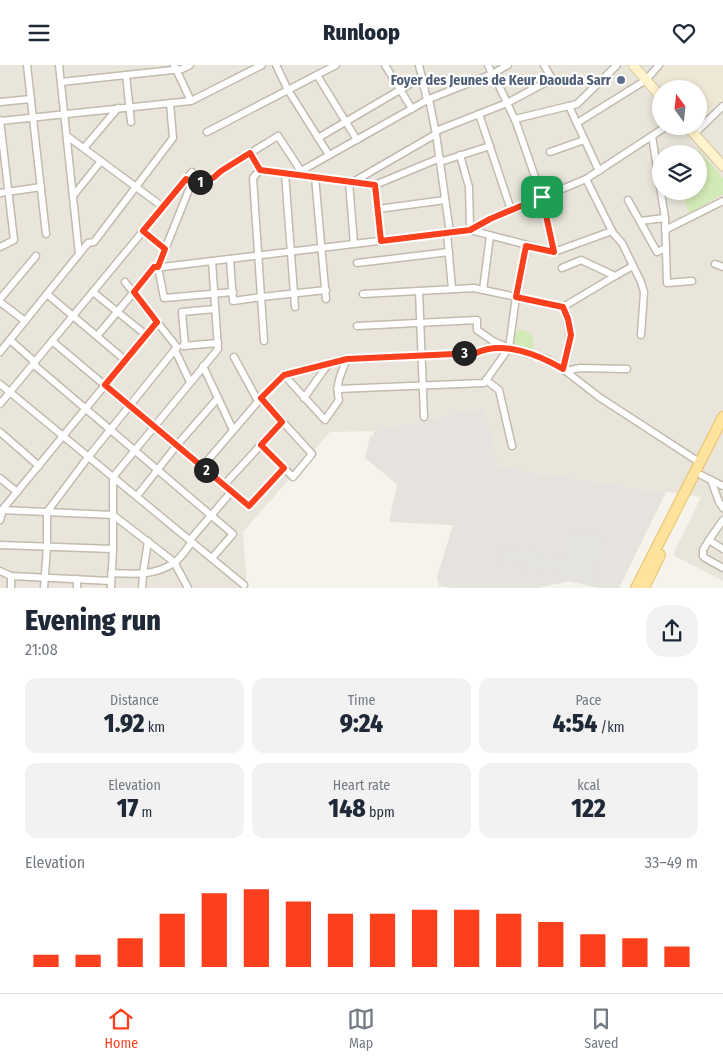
<!DOCTYPE html>
<meta charset="utf-8">
<style>
:root{--surface:#fff;--page:#f2f2f3;--text:#1f2937;--muted:#747a83;--line:#e0e1e3;--accent:#fc3f1d}
body{margin:0;font-family:"Fira Sans Condensed",sans-serif;background:var(--page);color:var(--text);height:100vh;display:flex;flex-direction:column;font-size:19px;white-space:nowrap}
*{box-sizing:border-box;margin:0}
p{font-size:16px;color:var(--muted)}
.icon{flex:none;width:28px;height:28px;fill:none;stroke:currentColor;stroke-width:2;stroke-linecap:round;stroke-linejoin:round}
.map{position:relative;height:523px;overflow:hidden}
.side{display:flex;flex-direction:column;background:var(--surface);flex:1}
.side>*{flex:none}
.needle{width:32px;rotate:345deg}
.fabs{position:absolute;left:652px;top:15px;display:grid;gap:10px}
.fabs a{display:grid;place-items:center;width:55px;height:55px;border-radius:50%;background:var(--surface);box-shadow:0 2px 8px #0003;font-size:25px}
.pin{position:absolute;display:grid;place-items:center;width:42px;height:42px;color:#fff;margin:-21px;border-radius:10px;box-shadow:0 2px 8px #0006}
.km{position:absolute;width:25px;height:25px;margin:-12px;border-radius:50%;background:#222;color:#fff;font-size:14px;line-height:25px;text-align:center}
.round{display:grid;place-items:center;flex:none;width:52px;height:52px;border-radius:20px;background:var(--page)}
.overview{display:flex;align-items:center;justify-content:space-between;height:85px;padding:0 25px}
h1{font-size:28px;font-weight:800;line-height:38px}
.figures{display:grid;grid-template-columns:repeat(3,1fr);gap:8px;height:85px;padding:5px 25px}
.figures div{display:grid;align-content:center;border-radius:12px;background:var(--page);text-align:center}
.figures b{font-size:25px;font-weight:800}
.figures small{font-size:14px;font-weight:400}
.figures p{font-size:14px}
.chart{height:140px;padding:10px 25px}
.chart p{display:flex;justify-content:space-between}
.chart svg{width:100%;height:90px;margin-top:5px;stroke:var(--accent);stroke-width:6}
header{display:flex;justify-content:space-between;align-items:center;height:65px;padding:0 25px;background:var(--surface);font-size:22px;font-weight:800}
.tabs{display:flex;justify-content:space-around;align-items:center;height:70px;border-top:1px solid var(--line);background:var(--surface);font-size:14px;color:var(--muted)}
.tabs a{display:grid;justify-items:center;gap:2px}
.tabs .selected{color:var(--accent)}
.map>svg:first-child{display:block}
.residential{fill:#eae5da;fill-rule:evenodd}
.industrial{fill:#e6e2dd}
.education{fill:#efe8d6}
.green{fill:#d2eab5}
.parking{fill:#e5e3e0}
.lines{fill:none;stroke-linecap:round;stroke-linejoin:round}
.street-casing{stroke:#c2bbae;stroke-width:9}
.secondary-casing{stroke:#d6c79b;stroke-width:11}
.primary-casing{stroke:#e6c16a;stroke-width:12}
.street{stroke:#fff;stroke-width:6}
.secondary{stroke:#fff3cd;stroke-width:9}
.primary{stroke:#ffe39c;stroke-width:10}
.route-casing{stroke:#fff;stroke-width:10}
.route{stroke:#fc3f1d;stroke-width:6}
.service-dot{fill:#5c6f8a;stroke:#fff;stroke-width:2}
.labels{text-anchor:middle;dominant-baseline:central;stroke-width:4.5;stroke-linejoin:round;paint-order:stroke}
.service-label{font-size:14px;font-weight:bold;fill:#4e5e75;stroke:#fff;text-anchor:end}
</style>
<header><svg class="icon" aria-label="menu" viewBox="0 0 24 24"><path d="M4 6h16M4 12h16M4 18h16"/></svg>Runloop<svg class="icon" aria-label="heart" viewBox="0 0 24 24"><path d="M12 20l-8-8c-3-5 5-10 8-4 3-6 11-1 8 4z"/></svg></header>
<div class="map">
<svg width="723" height="523" viewBox="0 0 723 523">
<rect width="100%" height="100%" fill="#f6f3ec"/>
<!-- residential -->
<path class="residential" d="M0,0H723V516L673,490L701,432L499,402L483,342L374,366L330,367L243,467L247,523H0ZM661,24H699V61H661ZM661,89H699V126H661Z"/>
<!-- industrial -->
<polygon class="industrial" points="484,342 499,402 666,427 619,523 600,523 569,516 538,523 452,523 439,521 437,512 453,460 389,457 397,419 365,393 370,371 373,371 374,366"/>
<!-- education -->
<polygon class="education" points="661,0 723,0 723,38 699,61 699,24 665,24 654,10"/>
<!-- green -->
<g class="green">
<polygon points="698,85 723,113 723,129 689,148 681,126 699,126 699,89 692,89"/>
<polygon points="519,264 532,269 534,287 510,290 502,284 502,276 511,275"/>
</g>
<!-- parking -->
<polygon class="parking" points="565,466 603,472 596,522 569,516 555,519 557,508 501,499 504,481 561,491"/>
<g class="lines">
<defs>
<g id="street">
<polyline points="27,0 46,169"/>
<polyline points="59,0 79,189"/>
<polyline points="174,0 191,36"/>
<polyline points="276,0 288,25 329,90"/>
<polyline points="385,0 412,44"/>
<polyline points="419,0 427,35"/>
<polyline points="488,0 492,9"/>
<polyline points="493,8 516,57 542,132 554,187"/>
<polyline points="126,10 131,57"/>
<polyline points="317,10 357,75"/>
<polyline points="61,17 182,4 190,0"/>
<polyline points="429,34 436,69 450,168"/>
<polyline points="0,37 31,34"/>
<polyline points="569,41 599,106"/>
<polyline points="479,49 511,145"/>
<polyline points="515,54 577,39 617,0"/>
<polyline points="0,55 14,175 0,182"/>
<polyline points="0,56 191,36 262,0"/>
<polyline points="577,58 646,15 659,0"/>
<polyline points="436,66 507,38 552,14 544,0"/>
<polyline points="207,67 336,0"/>
<polyline points="694,69 723,41"/>
<polyline points="67,71 163,142"/>
<polyline points="652,71 665,153 667,218 692,216"/>
<polyline points="318,73 422,12"/>
<polyline points="84,83 118,43"/>
<polyline points="550,87 584,75"/>
<polyline points="250,88 260,105"/>
<polyline points="460,90 469,122 470,165"/>
<polyline points="440,97 490,81"/>
<polyline points="260,105 375,120 440,93"/>
<polyline points="260,105 253,113 264,276"/>
<polyline points="301,106 429,34 492,9 508,0"/>
<polyline points="285,108 295,242"/>
<polyline points="315,112 326,234"/>
<polyline points="586,114 613,168 622,178 641,217 644,227 641,270"/>
<path d="M189,116C200,120 213,115 221,106L278,71L301,106L300,110"/>
<polyline points="192,117 158,202 164,233 233,227"/>
<polyline points="349,117 354,179"/>
<polyline points="353,117 436,69"/>
<polyline points="375,120 381,176"/>
<polyline points="0,128 41,122"/>
<polyline points="73,131 101,96"/>
<polyline points="628,135 657,187 666,183"/>
<polyline points="378,144 445,135"/>
<polyline points="640,156 665,153"/>
<polyline points="470,165 490,154 586,114 667,61"/>
<polyline points="665,165 723,136"/>
<polyline points="143,166 165,184"/>
<polyline points="447,168 452,224"/>
<polyline points="230,194 233,236 261,232 326,225"/>
<polyline points="357,198 449,187"/>
<polyline points="715,199 723,202"/>
<polyline points="562,203 581,195 615,211"/>
<polyline points="125,217 177,282"/>
<polyline points="483,225 490,171"/>
<polyline points="419,226 424,352"/>
<polyline points="93,227 146,270"/>
<polyline points="47,229 125,295"/>
<polyline points="363,229 474,223 563,242 615,211 633,201"/>
<polyline points="0,234 36,191"/>
<polyline points="0,237 25,256"/>
<path d="M563,242C574,268 569,278 563,304"/>
<polyline points="357,261 477,255 477,265 493,276 509,283 547,294 563,304 599,332 699,397"/>
<polyline points="97,271 154,203 470,165 554,187 612,166"/>
<polyline points="10,275 35,297"/>
<polyline points="52,276 249,441 284,403"/>
<polyline points="183,281 218,278"/>
<polyline points="185,281 182,247 215,244"/>
<polyline points="175,285 190,317"/>
<polyline points="0,287 88,178 94,177 173,73 170,38"/>
<polyline points="234,292 258,336"/>
<polyline points="33,299 233,469 212,493"/>
<polyline points="203,301 233,365"/>
<polyline points="565,306 580,303 627,304"/>
<path d="M284,310L325,355L339,335C335,320 341,308 347,294"/>
<polyline points="486,315 499,325 512,381"/>
<polyline points="0,319 244,520"/>
<polyline points="337,324 484,318 509,283 516,232 527,181"/>
<polyline points="261,333 312,389 293,412 261,380"/>
<polyline points="304,333 329,298"/>
<polyline points="0,339 192,107"/>
<polyline points="0,367 39,401"/>
<polyline points="202,402 261,333 284,310 347,294 476,288 488,283 504,282"/>
<polyline points="701,410 723,421"/>
<polyline points="0,413 17,427"/>
<polyline points="711,415 719,437 723,443"/>
<polyline points="224,420 282,357"/>
<polyline points="137,431 177,380 218,333"/>
<polyline points="1,445 113,450 174,497 188,523"/>
<polyline points="2,445 157,257"/>
<polyline points="0,455 3,445"/>
<polyline points="723,455 709,475 723,484"/>
<polyline points="190,475 232,426"/>
<polyline points="709,475 703,485 703,491 705,493 723,503"/>
<polyline points="0,480 113,484"/>
<polyline points="0,506 11,511 111,516"/>
<path d="M111,508C134,509 154,511 174,498C181,493 187,483 192,477"/>
<polyline points="77,514 77,523"/>
<polyline points="11,523 11,511"/>
<polyline points="44,523 47,482 47,447 89,391 177,282"/>
<polyline points="111,523 113,484 113,412 218,284 212,196"/>
<polyline points="142,523 143,509 148,476"/>
</g>
<g id="secondary">
<polyline points="633,0 661,32"/>
<polyline points="687,61 723,101"/>
</g>
<g id="primary">
<polyline points="636,523 723,352"/>
<polyline points="644,523 660,490"/>
</g>
</defs>
<!-- street casing -->
<use href="#street" class="street-casing"/>
<!-- secondary casing -->
<use href="#secondary" class="secondary-casing"/>
<!-- primary casing -->
<use href="#primary" class="primary-casing"/>
<!-- street -->
<use href="#street" class="street"/>
<!-- secondary -->
<use href="#secondary" class="secondary"/>
<!-- primary -->
<use href="#primary" class="primary"/>
</g>
<g class="lines">
<defs>
<path id="route" d="M250,88L260,105L375,120L381,176L470,165L490,154L542,132L554,187L526,181L516,232L563,242L568,254L571,270L563,304C539,290 503,275 476,288L347,294L284,310L261,333L282,357L261,380L284,403L249,441L105,320L157,257L134,227L154,202H158L165,184L143,166L186,114L192,117L197,118L213,113L221,106Z"/>
</defs>
<!-- route casing -->
<use href="#route" class="route-casing"/>
<!-- route -->
<use href="#route" class="route"/>
</g>
<!-- markers -->
<circle class="service-dot" cx="621" cy="15" r="5"/>
<g class="labels">
<!-- service labels -->
<g class="service-label">
<text x="611" y="15">Foyer des Jeunes de Keur Daouda Sarr</text>
</g>
</g>
</svg>
<div class="fabs">
<a><svg class="needle" viewBox="-14 -14 28 28"><path d="M0-13l5 13h-10z" fill="#e53935"/><path d="M0 13l5-13h-10z" fill="#747a83"/></svg></a>
<a><svg class="icon" aria-label="layers" viewBox="0 0 24 24"><path d="M12 4l9 5-9 5-9-5zM3 14l9 5 9-5"/></svg></a>
</div>
<div class="pin" style="left:542px;top:132px;background:#1e9e55"><svg class="icon" aria-label="arrive" viewBox="0 0 24 24"><path d="M6 21V4h12l-3 4 3 4H6"/></svg></div>
<b class="km" style="left:200px;top:117px">1</b>
<b class="km" style="left:206px;top:405px">2</b>
<b class="km" style="left:464px;top:288px">3</b>
</div>
<section class="side">
<div class="overview"><div><h1>Evening run</h1><p>21:08</p></div><a class="round"><svg class="icon" aria-label="share" viewBox="0 0 24 24"><path d="M12 15V3M7 8l5-5 5 5M5 13v7h14v-7"/></svg></a></div>
<div class="figures">
<div><p>Distance</p><b>1.92<small> km</small></b></div>
<div><p>Time</p><b>9:24</b></div>
<div><p>Pace</p><b>4:54<small> /km</small></b></div>
</div>
<div class="figures">
<div><p>Elevation</p><b>17<small> m</small></b></div>
<div><p>Heart rate</p><b>148<small> bpm</small></b></div>
<div><p>kcal</p><b>122</b></div>
</div>
<div class="chart"><p><span>Elevation</span>33–49 m</p>
<svg viewBox="0 0 160 44" preserveAspectRatio="none"><path d="M5 44V38M15 44V38M25 44V30M35 44V18M45 44V8M55 44V6M65 44V12M75 44V18M85 44V18M95 44V16M105 44V16M115 44V18M125 44V22M135 44V28M145 44V30M155 44V34"/></svg>
</div>
</section>
<nav class="tabs">
<a class="selected"><svg class="icon" aria-label="home" viewBox="0 0 24 24"><path d="M3 11l9-7 9 7M6 9v11h12V9"/></svg>Home</a>
<a><svg class="icon" aria-label="map" viewBox="0 0 24 24"><path d="M3 6l6-2 6 2 6-2v14l-6 2-6-2-6 2zM9 4v14M15 6v14"/></svg>Map</a>
<a><svg class="icon" aria-label="saved" viewBox="0 0 24 24"><path d="M7 4h10v16l-5-4-5 4z"/></svg>Saved</a>
</nav>
